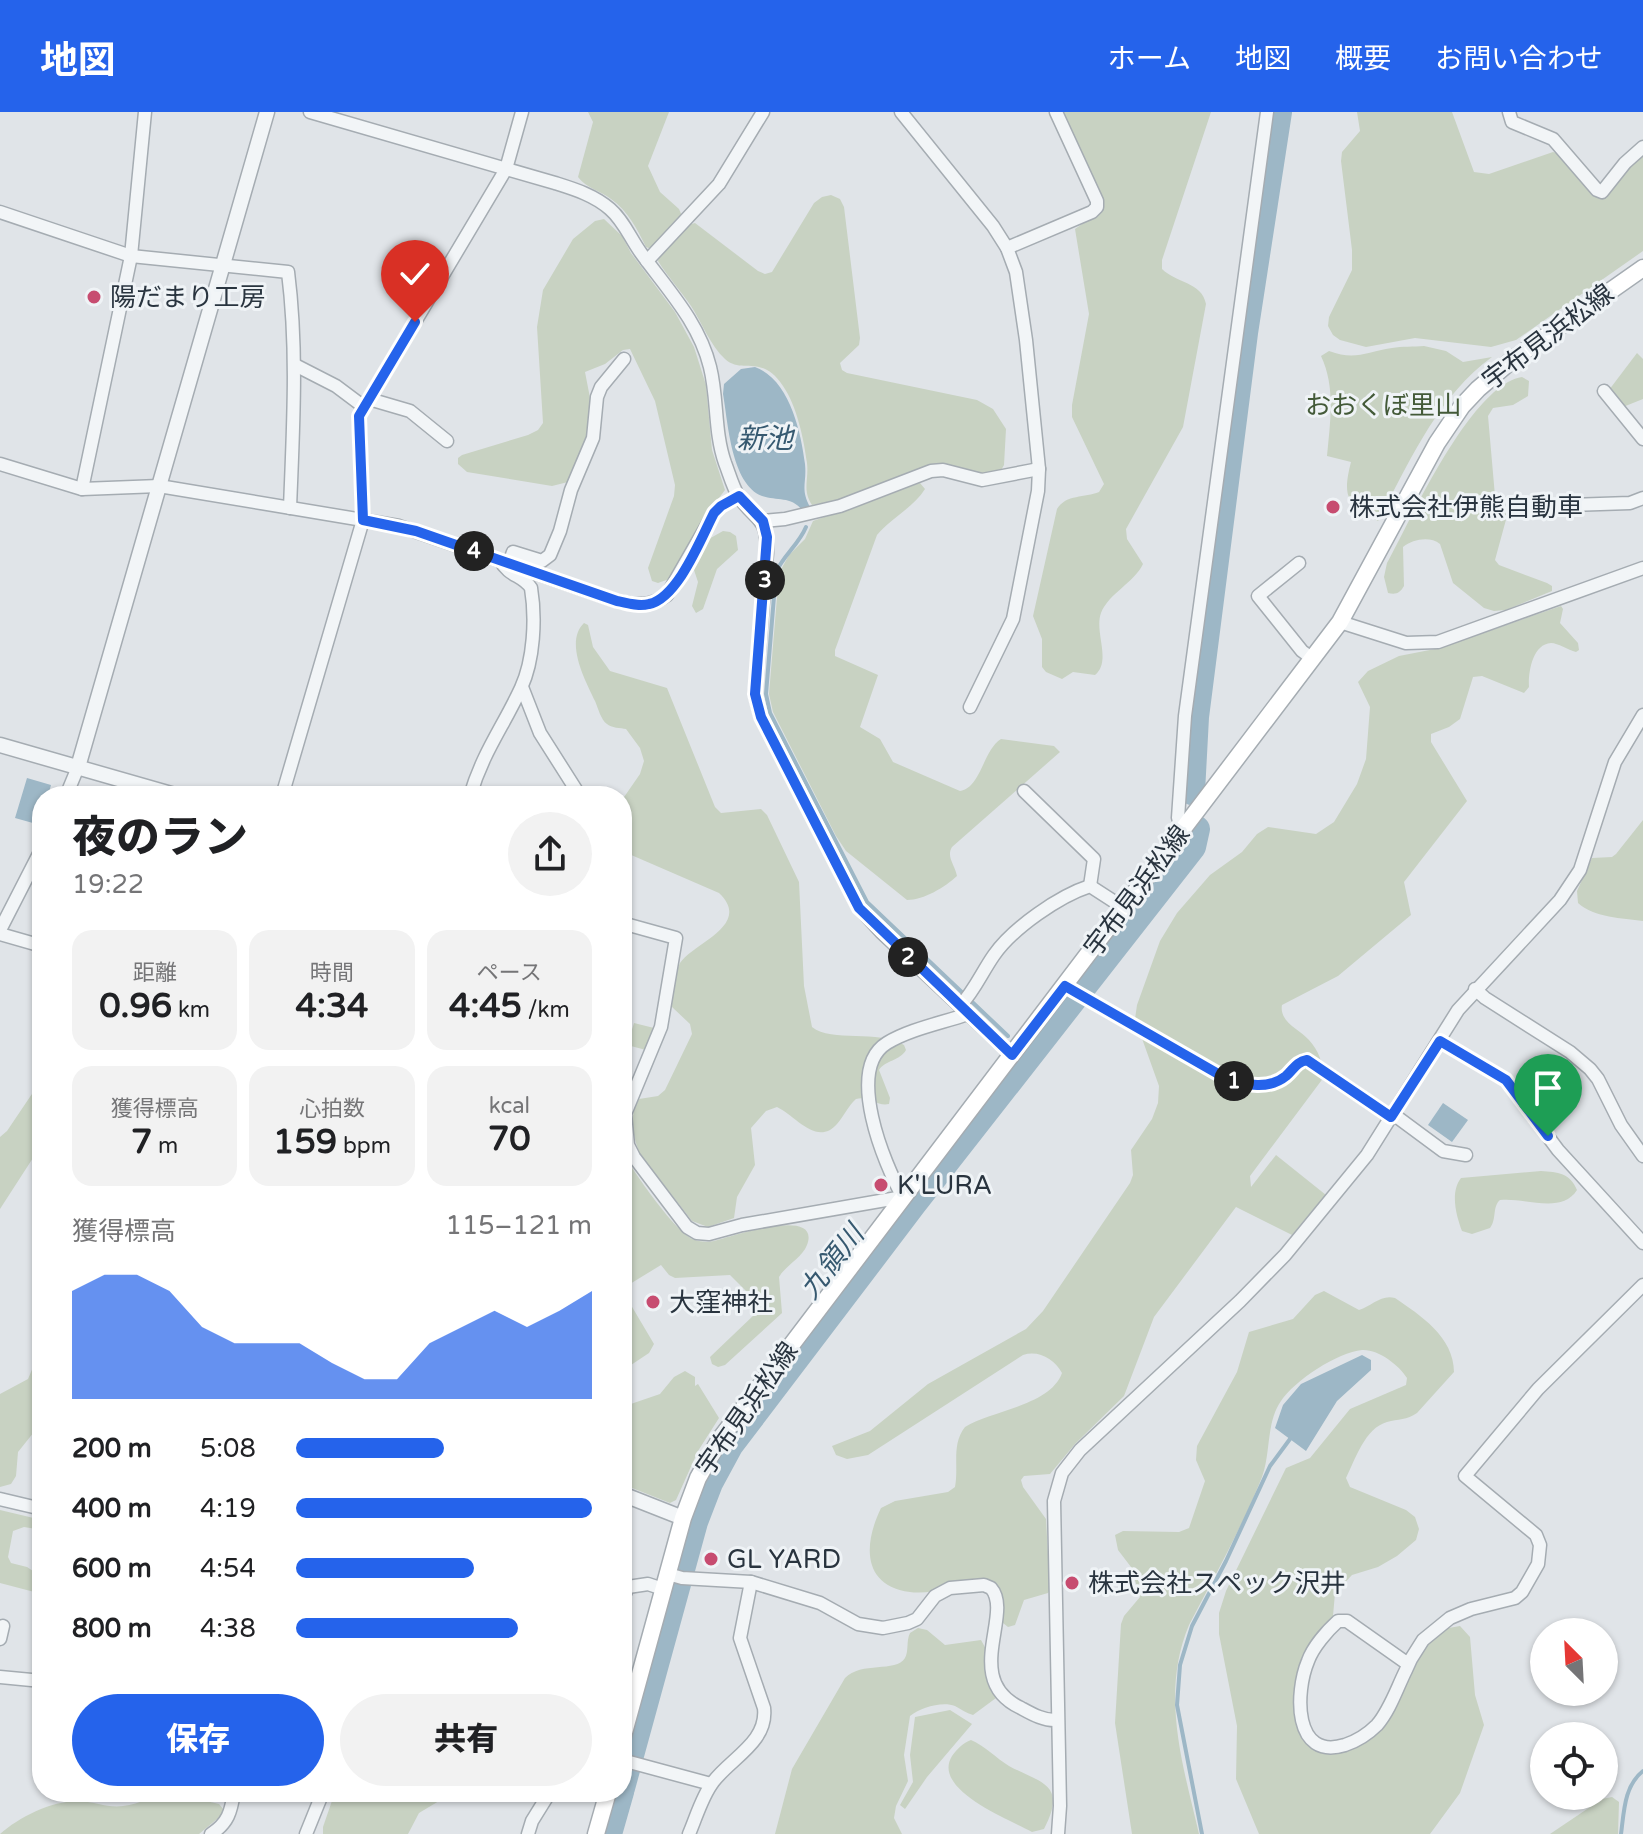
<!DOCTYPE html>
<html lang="ja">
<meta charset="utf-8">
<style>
:root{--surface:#fff;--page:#f2f2f2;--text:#202124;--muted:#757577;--accent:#2563eb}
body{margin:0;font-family:"Varela Round","Noto Sans JP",sans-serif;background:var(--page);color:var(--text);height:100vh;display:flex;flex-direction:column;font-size:30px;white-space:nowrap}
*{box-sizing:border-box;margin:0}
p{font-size:26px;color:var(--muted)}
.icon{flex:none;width:44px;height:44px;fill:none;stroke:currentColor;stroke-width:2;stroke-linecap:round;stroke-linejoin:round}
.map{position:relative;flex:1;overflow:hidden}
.side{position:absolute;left:32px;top:674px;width:600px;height:1016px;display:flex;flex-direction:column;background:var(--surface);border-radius:32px;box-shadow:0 2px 6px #0004}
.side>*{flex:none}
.needle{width:52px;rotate:336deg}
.controls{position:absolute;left:1530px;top:1506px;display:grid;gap:16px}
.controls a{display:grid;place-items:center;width:88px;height:88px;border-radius:50%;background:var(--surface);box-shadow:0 2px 6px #0004;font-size:40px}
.pin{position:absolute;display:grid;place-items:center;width:68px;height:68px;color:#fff;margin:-82px -34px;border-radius:50% 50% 50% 0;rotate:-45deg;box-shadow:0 0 8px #0007}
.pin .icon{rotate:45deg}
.km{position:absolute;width:40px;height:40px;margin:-20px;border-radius:50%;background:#222;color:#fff;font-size:22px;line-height:40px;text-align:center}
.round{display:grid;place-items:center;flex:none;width:84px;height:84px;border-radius:42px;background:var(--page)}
.head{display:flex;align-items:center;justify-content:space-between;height:136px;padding:0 40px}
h1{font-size:44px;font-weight:800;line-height:60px}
.stats{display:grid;grid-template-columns:repeat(3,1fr);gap:12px;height:136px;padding:8px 40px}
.stats div{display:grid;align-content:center;border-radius:20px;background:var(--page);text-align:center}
.stats b{font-size:34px;font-weight:800}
.stats small{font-size:22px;font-weight:400}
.stats p{font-size:22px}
.chart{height:224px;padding:16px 40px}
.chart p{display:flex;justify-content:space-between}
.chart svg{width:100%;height:144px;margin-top:8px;fill:var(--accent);opacity:.7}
.action{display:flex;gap:16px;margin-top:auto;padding:16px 40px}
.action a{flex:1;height:92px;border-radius:48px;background:var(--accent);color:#fff;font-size:32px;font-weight:800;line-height:92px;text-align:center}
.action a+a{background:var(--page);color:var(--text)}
ul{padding:0 40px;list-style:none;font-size:26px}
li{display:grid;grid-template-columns:128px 96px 1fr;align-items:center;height:60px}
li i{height:20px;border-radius:10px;background:var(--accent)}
header{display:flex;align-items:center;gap:48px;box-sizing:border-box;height:112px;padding:0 40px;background:var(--accent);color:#fff}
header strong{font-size:38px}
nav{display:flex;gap:44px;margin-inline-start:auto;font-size:28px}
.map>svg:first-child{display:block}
.green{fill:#c8d2c2}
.water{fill:#9db7c6}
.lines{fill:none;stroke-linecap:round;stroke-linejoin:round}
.stream{stroke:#9db7c6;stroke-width:4}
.river{stroke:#9db7c6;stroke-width:26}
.minor-casing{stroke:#a5acb2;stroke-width:15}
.tertiary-casing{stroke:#a5acb2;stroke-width:17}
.secondary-casing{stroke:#a5acb2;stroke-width:19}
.minor{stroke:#f2f5f7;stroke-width:12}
.tertiary{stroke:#f2f5f7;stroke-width:14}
.secondary{stroke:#fff;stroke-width:16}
.route-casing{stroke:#fff;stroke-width:16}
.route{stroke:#2563eb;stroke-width:10}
.poi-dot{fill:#c74c70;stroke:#eff3f6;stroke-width:3}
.labels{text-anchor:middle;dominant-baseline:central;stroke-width:6;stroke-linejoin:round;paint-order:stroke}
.poi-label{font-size:26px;fill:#29343f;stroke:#eff3f6;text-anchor:start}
.street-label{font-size:26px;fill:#29343f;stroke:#eff3f6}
.park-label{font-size:26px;fill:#435a38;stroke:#eff3f6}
.water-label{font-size:28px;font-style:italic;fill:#365970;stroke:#eff3f6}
</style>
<header>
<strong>地図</strong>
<nav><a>ホーム</a><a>地図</a><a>概要</a><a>お問い合わせ</a></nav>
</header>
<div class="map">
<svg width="1643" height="1722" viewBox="0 0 1643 1722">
<rect width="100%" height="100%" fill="#e0e4e8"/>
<!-- green -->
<g class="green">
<path d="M588,0H669L648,54L660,80L679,97L682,104L651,137L646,135C637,117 628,99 611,87C601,79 586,76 578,65L593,10Z"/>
<path d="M1062,0H1211L1162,148V157C1176,171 1202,170 1206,192L1183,315L1126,417L1127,427L1143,452C1134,471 1109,481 1101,501C1094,520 1112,549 1095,563L1073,560L1062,567L1046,560L1042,555V527L1033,504L1057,397C1066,382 1085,386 1099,380L1104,372L1072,305V293L1089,202L1075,117L1102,98V88Z"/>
<polygon points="1357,0 1452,0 1474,60 1489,62 1553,40 1559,42 1594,81 1618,67 1643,40 1643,139 1516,228 1491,235 1415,226 1366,235 1340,228 1333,223 1328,214 1329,205 1352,158 1352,138 1341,49 1342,40 1360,19"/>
<path d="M831,83L840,87L844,95L860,226L859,233L840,251L842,258L847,261L977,288L993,297L1006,317L1004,353L1000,360L982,362L943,353L856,384L812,393C802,378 809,368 807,351C804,328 797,294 783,274C761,241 743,263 725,247C710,233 702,211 691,194C681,179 668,165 658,149L660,143L688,113L695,111L758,159L765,162L772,160L814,91L822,85Z"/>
<polygon points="604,107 622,124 631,141 675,200 694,235 706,273 712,338 725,378 710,398 672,466 658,471 652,469 648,456 674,384 675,373 655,289 630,237 623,238 605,252 585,260 591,291 589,325 568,370 552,374 467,360 458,352 458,346 462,343 528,323 538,318 543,311 537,215 543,178 573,127 595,109"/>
<path d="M1424,234L1446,239L1463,250L1492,245C1437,285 1409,351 1378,409C1347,393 1342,385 1351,350L1327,344C1330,310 1336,276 1321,244L1329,239C1355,249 1366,240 1392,236C1402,234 1414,235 1424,234Z"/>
<polygon points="1637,241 1643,247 1643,287 1623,295 1609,278"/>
<path d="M1522,265L1529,269L1528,284L1513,293L1493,296L1488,304L1495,384L1507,404L1495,448L1499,453L1547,471L1552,474V479L1506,498L1494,499L1484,496L1453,471L1440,432C1430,424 1413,427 1403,435L1404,474C1400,481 1396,483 1388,481L1384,465L1387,451C1411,407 1471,273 1522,265Z"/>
<path d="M920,371L925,377C913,396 891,406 877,423L835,538V544L878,563L860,615L880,627L893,650L960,679C981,676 983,638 1001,627L1054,634L1060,640L952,735C946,745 955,753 957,764C945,775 924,788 907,788L846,739L836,724L773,600L769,582L779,461L789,443L805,427L813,409Z"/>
<polygon points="723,419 730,420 736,424 738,438 717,457 703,497 696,501 692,494 698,470 694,458 695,448 707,428"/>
<path d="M1561,494L1563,497L1560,511L1578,531L1579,538L1576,540C1568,538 1558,531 1551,531C1532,532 1528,562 1529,575L1524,581L1482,564L1473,565L1460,607L1449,615L1431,622V630L1467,689L1404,770L1411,803L1338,864L1282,893C1279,910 1299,917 1309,928C1319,939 1323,952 1324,965L1250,1064L1251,1075L1276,1043L1326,1083L1292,1123L1236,1095L1154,1205L1124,1284L1075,1332L1050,1362L1024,1364L1021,1368L1023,1375L1046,1407L1050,1477L1048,1481L1024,1488L1015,1513L1008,1515L1003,1511C998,1493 1009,1477 986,1469C965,1472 931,1483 910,1480C861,1473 864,1431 881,1396L895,1389L948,1380L955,1375C959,1354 951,1333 965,1315C992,1298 1050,1294 1062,1261C1054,1247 1039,1238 1023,1243L868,1343L847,1347L836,1343L832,1334L870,1319L928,1272L1026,1217L1043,1199L1130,1071L1133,1063L1131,1038L1152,1007L1158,991L1159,974L1135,907L1137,893L1160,829L1177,801L1210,763L1242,740L1257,722L1268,715L1316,722L1334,710L1357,672L1366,647L1370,595L1358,570L1368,559L1399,544L1440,536Z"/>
<path d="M584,511L588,513L593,535L610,559L667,576L715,695L721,701L761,697L767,703L799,770L804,874L812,915C832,931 878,917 904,933L906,938C900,949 885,948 879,958L890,986L889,992C877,995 869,983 856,987C848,994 844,1004 837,1012C817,1035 796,1004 777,995L766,999L751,1016L755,1053L737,1085L734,1106L708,1115L692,1109L640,1042C633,1024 628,1005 639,987L658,984L665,978L692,922L690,912L672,895C672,882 674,862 680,851C693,831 753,813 719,781L622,739V688L640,662L644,649L640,636L626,617C621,616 611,616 607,612C601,608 598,596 595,589C586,570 564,530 584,511Z"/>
<path d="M1643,708V809C1622,806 1595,806 1578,791L1577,779L1592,746L1612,745L1616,742Z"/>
<polygon points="634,911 654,916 646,938 627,933"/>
<polygon points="42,967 42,1032 0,1097 0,1025 7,1019"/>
<path d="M622,1039C632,1058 677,1123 695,1128C701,1130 708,1130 714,1129C727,1126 822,1093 807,1133C802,1146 786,1153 779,1165L782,1201L725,1253L718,1255L712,1252L710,1245L755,1202L758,1198L755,1188L730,1163L675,1166L669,1163L661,1153L625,1175V1183L654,1232L649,1241L622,1259Z"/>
<path d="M1541,1059C1558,1060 1570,1061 1577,1078C1561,1103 1525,1085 1500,1088C1492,1095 1497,1107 1490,1116L1472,1122L1462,1119C1456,1103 1450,1080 1461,1066Z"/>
<path d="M1324,1179L1359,1198C1372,1194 1381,1182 1395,1186C1420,1203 1454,1225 1454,1260L1417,1301C1407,1308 1398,1307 1387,1310C1365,1316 1355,1348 1346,1366L1350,1375L1406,1398L1415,1405L1419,1417L1416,1428L1397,1444L1378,1455L1352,1463L1335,1481L1333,1504L1308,1538L1296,1603L1302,1625L1309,1633L1330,1641L1363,1631L1427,1532L1443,1517L1460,1514L1470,1525L1475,1583L1484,1613L1460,1681L1430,1722H1259L1236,1667L1237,1614L1219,1522V1501L1226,1479L1286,1356L1310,1346L1350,1297L1406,1273L1407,1266C1399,1253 1378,1237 1362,1238C1338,1240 1294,1269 1281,1289C1266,1310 1271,1341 1262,1365C1242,1416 1214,1465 1189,1513C1160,1582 1183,1653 1199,1722H1132L1115,1611L1121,1512L1124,1504L1140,1485L1131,1455L1118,1438L1115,1423L1123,1419L1179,1420L1189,1416L1205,1369L1196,1348L1197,1334L1237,1260L1249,1220L1293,1207L1315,1183Z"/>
<polygon points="42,1234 42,1310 18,1340 16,1364 11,1372 0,1375 0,1282 28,1267"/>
<polygon points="685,1259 695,1265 695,1274 698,1272 719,1306 698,1339 676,1388 670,1391 622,1372 622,1295 660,1282 674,1265"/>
<polygon points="0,1398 42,1408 42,1418 24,1415 13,1419 8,1445 11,1451 27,1455 42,1465 42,1482 0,1471"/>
<path d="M918,1516L927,1518L945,1533L981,1528L987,1539L986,1560L996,1586L973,1603C966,1601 961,1597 955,1594C942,1589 920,1596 910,1604L904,1643L908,1669L896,1694L894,1706L902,1722H775L792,1657L845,1566C861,1549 896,1561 905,1546C909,1539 906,1529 910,1521Z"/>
<polygon points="950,1598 972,1612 927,1665 905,1697 900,1693 913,1670 910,1643 915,1605"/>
<path d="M971,1628C985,1634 996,1646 1009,1654C1040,1671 1068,1671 1044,1717L1032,1720C1011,1708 931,1678 952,1644C957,1637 963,1631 971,1628Z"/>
<polygon points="335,1680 454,1680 419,1701 408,1722 323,1722 323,1715"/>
<path d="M172,1681L219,1692L224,1698L223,1702L199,1722H0C19,1705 53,1688 80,1689C95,1690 108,1696 123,1694C140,1692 155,1683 172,1681Z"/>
<polygon points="1612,1685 1619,1690 1618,1722 1550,1722 1602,1687"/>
</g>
<!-- water -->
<g class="water">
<path d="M755,255C789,267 801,319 805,352C807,371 800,377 810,395L802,398C791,384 777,389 762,384C731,372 728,310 723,282L724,272L741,257Z"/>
<polygon points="27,666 51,673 48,684 42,684 40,713 15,706"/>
<polygon points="1443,991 1468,1008 1452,1030 1428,1013"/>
<polygon points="1362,1243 1371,1248 1371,1258 1337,1289 1306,1339 1275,1316 1283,1293 1301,1272"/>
</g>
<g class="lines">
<!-- stream -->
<g class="stream">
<path d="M806,415C799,432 784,443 776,460L766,582L770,601L867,790L1008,924"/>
<polyline points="1029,939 1032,941"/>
<polyline points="1202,1722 1177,1593 1180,1553 1192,1514 1226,1449 1270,1354 1290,1327"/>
<path d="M1621,1722C1624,1700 1624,1674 1643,1659"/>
</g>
<!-- river -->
<g class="river">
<polyline points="1192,680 1196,605 1245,221 1279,0"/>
<polyline points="622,1676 695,1410 710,1371 730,1334 913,1093 1193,735 1197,717"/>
<polyline points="609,1722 621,1680"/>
</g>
<defs>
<g id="minor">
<path d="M310,0L555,71C574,77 594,83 610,97C624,109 630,126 641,141C667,177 699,210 710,255C718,287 714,320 725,351C729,361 733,376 739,385C757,411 767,403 767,441L755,582L761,605L859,796L881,820L1012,943"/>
<polyline points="901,0 993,114 1007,136 1016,160 1026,228 1039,357 1038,379 1013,507 970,595"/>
<polyline points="1509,0 1512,10 1553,27 1597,78 1602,80 1625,51 1643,35"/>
<path d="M0,100L131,144L288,160C298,239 293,317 290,396"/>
<polyline points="1007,136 1092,100 1097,95 1097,89 1056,0"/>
<polyline points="647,149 719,72 763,0"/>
<polyline points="295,253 336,274 364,295"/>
<polyline points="1604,279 1643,327"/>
<polyline points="369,287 410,299 447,329"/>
<path d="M0,352L82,377L159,374L399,414L617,489C637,493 650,495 667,483L714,401L721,394L739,384"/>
<polyline points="82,377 131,144 145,0"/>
<polyline points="1570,393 1630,391 1643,386"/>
<polyline points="763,409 785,407 840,394 931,359 943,358 982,368 1039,357"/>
<polyline points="509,451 513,440 542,449 550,443 560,419 571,378 593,326 597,285 601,275 624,247"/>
<polyline points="1299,451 1258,484 1302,539 1313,547"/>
<polyline points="1340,510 1406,531 1438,530 1643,456"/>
<polyline points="522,575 540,621 580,684"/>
<polyline points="1024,679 1094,747 1090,774"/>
<polyline points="66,684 78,655"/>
<polyline points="282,684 363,408 359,304 506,57 522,0"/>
<path d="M470,684C483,640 503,615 521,576C534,548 536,506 531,476C523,463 509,465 500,448"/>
<polyline points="1187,713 1178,706 1185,604 1267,0"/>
<path d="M622,811L676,826L661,915L625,1002L628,1033L634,1045L687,1115L697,1121L709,1122L742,1113L903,1085C884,1052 845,957 887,931C910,917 942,911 968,902"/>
<polyline points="0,818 42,736"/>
<polyline points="0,822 42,834"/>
<path d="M1065,874L1227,967C1247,973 1269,978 1286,964C1294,957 1296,950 1307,948L1391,1005"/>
<polyline points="1475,877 1485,886 1570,940 1590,957 1598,967 1621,1013 1643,1044"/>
<path d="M960,894C975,878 982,860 994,843C1013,816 1059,784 1090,774L1124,796"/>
<polyline points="1440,929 1506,968 1558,1038 1643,1131"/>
<polyline points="1393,1002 1443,1039 1466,1043"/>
<polyline points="0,1387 42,1397"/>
<path d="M668,1462L682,1466L751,1470L820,1491L858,1512L883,1516L908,1511L917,1507L935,1484L950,1476L984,1473L991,1476C1014,1502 961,1568 1021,1596C1032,1602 1044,1609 1057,1608"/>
<polyline points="622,1488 628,1475 648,1472 663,1477"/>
<polyline points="0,1527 3,1514"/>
<path d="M1408,1552L1347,1509H1338C1327,1519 1313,1535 1308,1549C1295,1580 1293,1649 1345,1633C1357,1629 1368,1622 1377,1613C1390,1598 1397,1576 1406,1558L1411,1547L1423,1528L1450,1506L1471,1497L1515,1486L1522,1480L1538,1452L1540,1433L1536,1423L1465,1364L1538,1277L1643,1173"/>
<polyline points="0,1565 42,1569"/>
<polyline points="622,1648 711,1672"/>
<path d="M211,1722C228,1711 231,1700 234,1680"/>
<polyline points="306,1722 323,1680"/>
<polyline points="528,1722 532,1709 550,1680"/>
<path d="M689,1722C696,1706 702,1684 713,1670C731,1646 768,1630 764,1596L740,1526L751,1470"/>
<polyline points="1058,1722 1060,1694 1054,1389 1062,1361 1080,1338 1240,1189 1285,1143 1367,1043 1458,898 1560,788 1580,758 1615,650 1643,603"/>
</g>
<g id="tertiary">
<polyline points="0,633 178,684"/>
<polyline points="78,655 267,0"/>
<polyline points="622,1382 683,1406"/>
</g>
<g id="secondary">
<polyline points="622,1628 683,1406 698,1366 720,1327 1340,510 1437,331 1462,294 1478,277 1512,248 1643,156"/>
<polyline points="596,1722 608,1680"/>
</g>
</defs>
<!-- minor casing -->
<use href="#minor" class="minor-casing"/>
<!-- tertiary casing -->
<use href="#tertiary" class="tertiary-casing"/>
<!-- secondary casing -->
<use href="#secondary" class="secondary-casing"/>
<!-- minor -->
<use href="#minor" class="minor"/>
<!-- tertiary -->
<use href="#tertiary" class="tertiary"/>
<!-- secondary -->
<use href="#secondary" class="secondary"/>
</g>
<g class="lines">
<defs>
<path id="route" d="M415,210L359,304L363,408L416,419L617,489C628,491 638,495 649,492C678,486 701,426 714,401L721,394L739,384L763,409L767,425L755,582L761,605L859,796L1012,943L1065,874L1227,967C1246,973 1269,978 1286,964C1294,957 1296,950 1307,948L1391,1005L1440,929L1506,968L1548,1024"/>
</defs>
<!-- route casing -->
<use href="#route" class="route-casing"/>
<!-- route -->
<use href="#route" class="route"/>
</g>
<!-- markers -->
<g class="poi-dot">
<circle cx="94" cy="185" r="8"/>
<circle cx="1333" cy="395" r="8"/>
<circle cx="881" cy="1073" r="8"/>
<circle cx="653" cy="1190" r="8"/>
<circle cx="711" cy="1447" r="8"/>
<circle cx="1072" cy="1471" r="8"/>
</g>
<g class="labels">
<!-- poi labels -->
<g class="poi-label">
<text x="110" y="185">陽だまり工房</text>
<text x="1349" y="395">株式会社伊熊自動車</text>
<text x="897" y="1073">K'LURA</text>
<text x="669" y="1190">大窪神社</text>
<text x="727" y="1447">GL YARD</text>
<text x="1088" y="1471">株式会社スペック沢井</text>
</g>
<!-- street labels -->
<g class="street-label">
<text transform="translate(1548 225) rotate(-37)">宇布見浜松線</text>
<text transform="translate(1137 779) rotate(-53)">宇布見浜松線</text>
<text transform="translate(747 1297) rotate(-55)">宇布見浜松線</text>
</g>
<!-- park labels -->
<g class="park-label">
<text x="1383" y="293">おおくぼ里山</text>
</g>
<!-- water labels -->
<g class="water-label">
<text x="765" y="327">新池</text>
<text transform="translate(832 1150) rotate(-52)">九領川</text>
</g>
</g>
</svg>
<div class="controls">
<a><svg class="needle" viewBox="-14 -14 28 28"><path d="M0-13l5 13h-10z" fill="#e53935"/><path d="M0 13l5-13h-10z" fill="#757577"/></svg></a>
<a><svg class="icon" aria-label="locate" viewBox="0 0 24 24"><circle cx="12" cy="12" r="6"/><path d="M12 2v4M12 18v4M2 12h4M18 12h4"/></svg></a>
</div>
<div class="pin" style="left:1548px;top:1024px;background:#1e9e55"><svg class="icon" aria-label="arrive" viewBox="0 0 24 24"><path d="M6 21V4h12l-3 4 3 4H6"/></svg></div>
<div class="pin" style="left:415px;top:210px;background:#d93025"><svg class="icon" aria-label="check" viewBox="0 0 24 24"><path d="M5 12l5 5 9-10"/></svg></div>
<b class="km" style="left:1234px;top:969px">1</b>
<b class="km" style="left:908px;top:845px">2</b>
<b class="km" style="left:765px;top:468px">3</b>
<b class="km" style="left:474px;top:439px">4</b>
<section class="side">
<div class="head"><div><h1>夜のラン</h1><p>19:22</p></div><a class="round"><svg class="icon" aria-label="share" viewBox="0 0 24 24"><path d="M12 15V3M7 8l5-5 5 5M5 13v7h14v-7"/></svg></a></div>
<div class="stats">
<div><p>距離</p><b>0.96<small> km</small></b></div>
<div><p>時間</p><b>4:34</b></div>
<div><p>ペース</p><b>4:45<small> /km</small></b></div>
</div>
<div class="stats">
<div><p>獲得標高</p><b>7<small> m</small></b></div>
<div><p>心拍数</p><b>159<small> bpm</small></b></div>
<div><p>kcal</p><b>70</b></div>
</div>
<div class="chart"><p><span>獲得標高</span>115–121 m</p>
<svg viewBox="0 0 160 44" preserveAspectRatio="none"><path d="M0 44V11L10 6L20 6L30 11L40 22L50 27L60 27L70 27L80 33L90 38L100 38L110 27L120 22L130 17L140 22L150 17L160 11V44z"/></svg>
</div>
<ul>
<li><b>200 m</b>5:08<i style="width:50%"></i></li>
<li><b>400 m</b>4:19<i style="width:100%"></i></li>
<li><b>600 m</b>4:54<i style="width:60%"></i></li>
<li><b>800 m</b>4:38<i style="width:75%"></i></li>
</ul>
<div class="action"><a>保存</a><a>共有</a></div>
</section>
</div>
